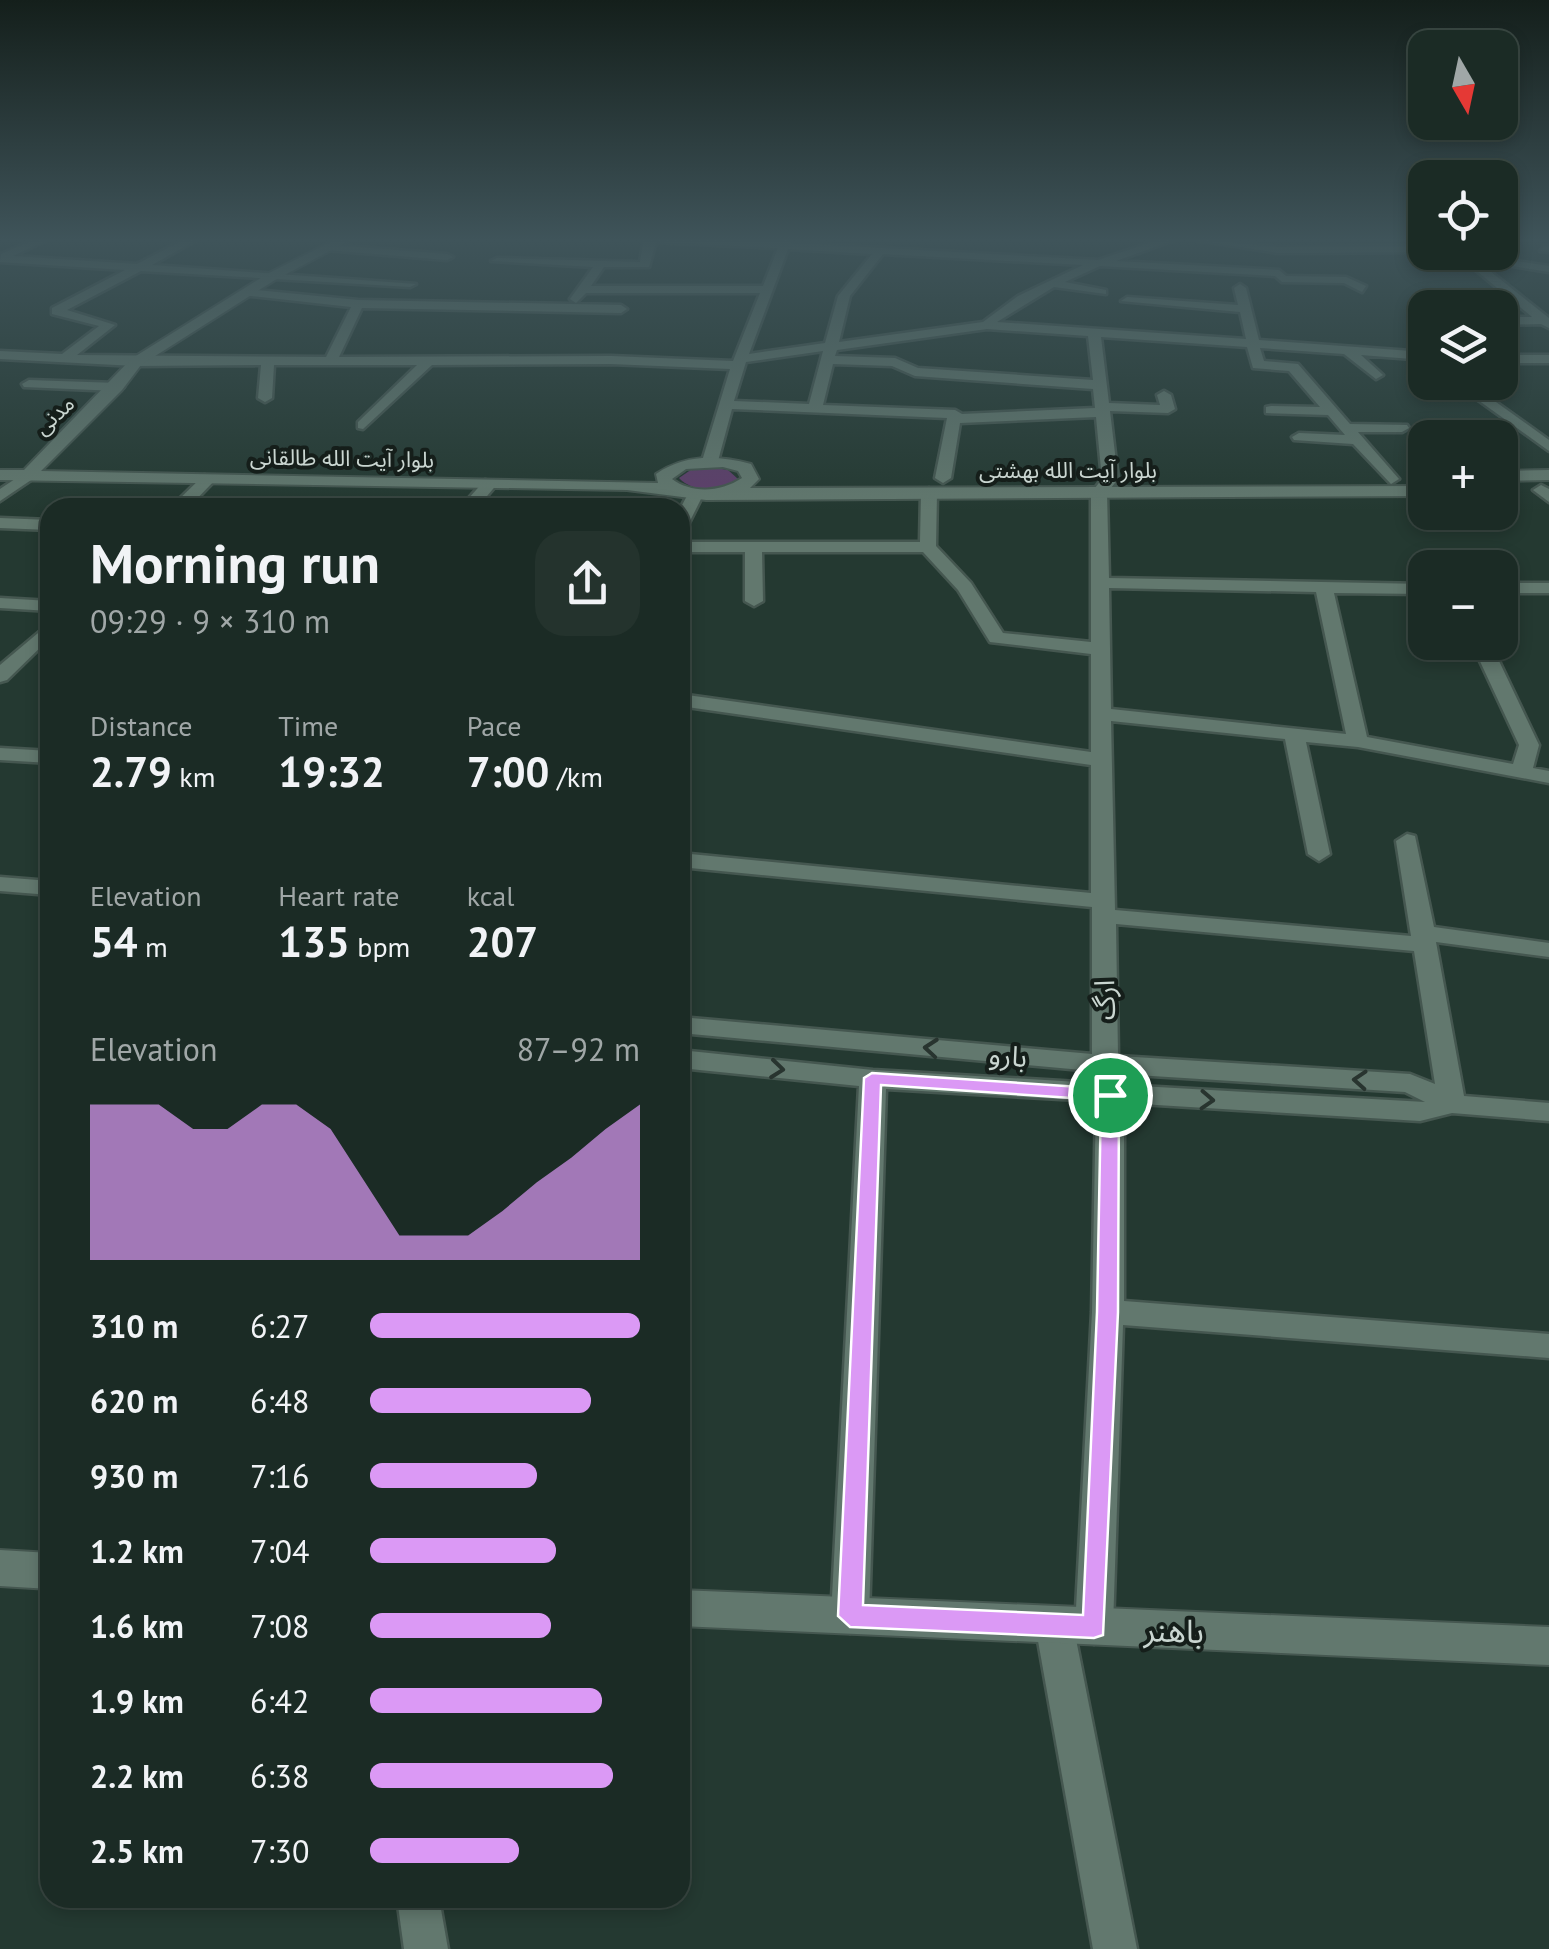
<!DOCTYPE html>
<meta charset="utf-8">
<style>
:root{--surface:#1b2b25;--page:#24332d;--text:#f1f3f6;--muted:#a0a7a7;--line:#394742;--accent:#db99f5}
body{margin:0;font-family:"PT Sans","Noto Sans Arabic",sans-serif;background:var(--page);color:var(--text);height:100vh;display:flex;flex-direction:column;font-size:38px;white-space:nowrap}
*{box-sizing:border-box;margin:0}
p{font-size:32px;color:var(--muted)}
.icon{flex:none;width:55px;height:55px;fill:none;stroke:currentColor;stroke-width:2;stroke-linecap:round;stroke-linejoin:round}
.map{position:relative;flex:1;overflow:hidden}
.sheet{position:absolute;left:40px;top:498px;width:650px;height:1410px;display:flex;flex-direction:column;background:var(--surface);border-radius:30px;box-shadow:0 5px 15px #0003,0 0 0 2px var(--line)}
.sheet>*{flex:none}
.needle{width:65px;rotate:171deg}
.fabs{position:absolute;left:1408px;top:30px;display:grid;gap:20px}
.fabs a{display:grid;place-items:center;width:110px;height:110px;border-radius:20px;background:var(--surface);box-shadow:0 5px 15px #0003,0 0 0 2px var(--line);font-size:50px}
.pin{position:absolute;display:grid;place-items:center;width:85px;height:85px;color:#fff;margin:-42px;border:5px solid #fff;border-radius:50%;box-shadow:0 2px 10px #0007}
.round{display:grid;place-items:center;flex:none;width:105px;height:105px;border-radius:30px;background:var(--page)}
.overview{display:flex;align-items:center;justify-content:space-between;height:170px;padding:0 50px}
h1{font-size:55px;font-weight:700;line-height:75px}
.metrics{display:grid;grid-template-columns:repeat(3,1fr);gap:15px;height:170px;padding:10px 50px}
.metrics div{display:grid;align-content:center}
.metrics b{font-size:42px;font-weight:700}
.metrics small{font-size:28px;font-weight:400}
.metrics p{font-size:28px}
.chart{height:280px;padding:20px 50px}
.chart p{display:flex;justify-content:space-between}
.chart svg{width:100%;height:180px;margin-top:10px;fill:var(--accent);opacity:.7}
ul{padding:0 50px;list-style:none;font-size:32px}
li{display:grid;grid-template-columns:160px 120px 1fr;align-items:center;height:75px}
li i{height:25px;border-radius:12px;background:var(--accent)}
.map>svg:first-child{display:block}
.green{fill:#5e3f6b}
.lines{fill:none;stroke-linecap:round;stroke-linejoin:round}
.minor-casing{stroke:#455750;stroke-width:5}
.tertiary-casing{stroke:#455750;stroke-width:4}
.minor{fill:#62786e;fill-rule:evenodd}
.tertiary{fill:#62786e;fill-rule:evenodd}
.oneway{stroke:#28342f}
.route{fill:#db99f5;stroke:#fff;stroke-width:2.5;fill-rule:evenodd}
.labels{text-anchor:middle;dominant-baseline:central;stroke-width:8;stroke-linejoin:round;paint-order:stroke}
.far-street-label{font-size:22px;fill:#cad6d1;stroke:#151e1a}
.street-label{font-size:28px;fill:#cad6d1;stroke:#151e1a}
.near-street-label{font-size:32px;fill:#cad6d1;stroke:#151e1a}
</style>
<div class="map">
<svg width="1549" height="1949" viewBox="0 0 1549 1949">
<rect width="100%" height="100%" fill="#243931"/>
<!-- green -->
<path class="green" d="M710,467L728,470L738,479C721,491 694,494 679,478L692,469Z"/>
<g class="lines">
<defs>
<g id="minor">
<path d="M38,238H51L13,256L137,264L187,238H200L152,265L416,284L410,287L141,271L67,310L115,325L77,355L326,357L351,307L242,295L246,289L358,300L621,305L627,309L621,313L362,308L339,357L611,356L733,361L760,293H586L576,303L570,299L593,267L491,261L497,258L640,262L644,238L780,242L782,238H792L791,243L1098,260L1164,238H1180L1116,261L1279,270L1286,276L1346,277L1366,286L1362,292L1344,283L1282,282L1275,276L1100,266L1065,282L1106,290V294L1054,287L997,322L1246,339L1240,312L1121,301L1127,297L1238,305L1234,288L1240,284L1246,288L1259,340L1425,352V360L1361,355L1383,375L1376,379L1344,354L1260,348L1264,361L1298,364L1350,424L1407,425L1409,428L1402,432H1358L1399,479L1391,484L1353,444L1294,440L1292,437L1299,433L1345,435L1328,415L1266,413V407L1271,406L1320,407L1289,371L1253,368L1247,347L1101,337L1109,403L1160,405L1157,395L1164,391L1171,395L1175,409L1168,413L1110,411L1118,479L1107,493L1109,578L1425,584V594L1334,593L1367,737L1513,764L1519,745L1471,642H1490L1539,745L1533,768L1549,771V783L1358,747L1306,742L1330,854L1319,861L1308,854L1285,739L1111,721L1115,910L1411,936L1396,841L1407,834L1415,836L1434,927L1549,943V957L1436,942L1464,1096L1549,1103V1121L1452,1113L1420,1121L1124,1103V1301L1549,1334V1358L1123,1325L1113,1627L1107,1639L1094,1644L1081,1639L1075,1627L1092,1312L1096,1101L886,1089L869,1616L863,1628L850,1633L837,1628L831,1616L859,1086L680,1068V1050L873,1070L1095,1083L1093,1071L680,1033V1017L1092,1054V907L680,867V853L1091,893V765L680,706V694L1091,752V654L990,642L958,590L923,552H762L763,601L754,606L745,601V552H680V542H920L921,493L929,488L937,493L936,546L971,583L1003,633L1091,642V493L1102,479L1096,417L960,423L951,478L943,483L935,478L947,418L732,409L718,461L710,466L702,461L730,369L611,364L432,365L363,429L358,428V422L417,365H274L272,398L265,402L258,398L261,365L136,366L0,359V351L62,354L99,326L52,314V308L125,270L0,262L1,254ZM656,242L778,248L763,286H591L604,267H649ZM788,249L872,254L838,296L825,343L749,354ZM883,254L1083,265L1018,296L983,322L839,342L850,296ZM987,329L1088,336L1093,380L918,368L895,358L835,356L837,350ZM823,351L809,404L734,401L746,362ZM833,364L892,366L915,376L1093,389L1095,408L962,414L955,410L823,405ZM1109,588L1316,592L1346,734L1111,709ZM1116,924L1414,951L1435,1084L1410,1074L1118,1056ZM1120,1074L1405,1092L1425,1102L1122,1085Z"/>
<polygon points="1184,238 1278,247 1425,246 1425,252 1278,253"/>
<polygon points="331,245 447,254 453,257 447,260 327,250"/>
<polygon points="1544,246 1549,246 1549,252 1540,251"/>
<polygon points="1454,252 1549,266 1549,272 1476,260 1549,318 1549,328 1541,324 1500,325 1500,317 1532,317"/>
<rect x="1500" y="355" width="49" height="8"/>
<polygon points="29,380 117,383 124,387 117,391 24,387 22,384"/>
<polygon points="1453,382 1468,382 1549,440 1549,451"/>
<polygon points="24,473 37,476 0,501 0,489"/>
<polygon points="204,475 217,478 188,508 170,508"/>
<polygon points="485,480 498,483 477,508 460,508"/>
<polygon points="1541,485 1549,489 1549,502 1533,490"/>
<polygon points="690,490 704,493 688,525 680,530 680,509"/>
<polygon points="0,518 50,520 50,530 0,528"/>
<rect x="1500" y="583" width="49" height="10"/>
<polygon points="0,598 50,601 50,611 0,608"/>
<polygon points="50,623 50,638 7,680 0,682 0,665"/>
<polygon points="0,748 50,751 50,763 0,760"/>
<polygon points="0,877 50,881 50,895 0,891"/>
<polygon points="1054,1607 1067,1612 1073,1624 1137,1949 1093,1949 1035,1624 1041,1612"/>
<polygon points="397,1898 439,1898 448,1949 404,1949"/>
</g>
<g id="tertiary">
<path d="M339,238H354L275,280L141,365L122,390L41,471L658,483L656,474C686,454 716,455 751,464L759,479L750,488L1425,486V496L706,500L627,490L0,480V470H24L131,359L267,274ZM723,467L738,471L742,478C721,492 692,494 672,479L686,469Z"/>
<polygon points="1549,470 1549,480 1500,481 1500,471"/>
<polygon points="0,1550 50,1553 50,1589 0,1586"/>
<polygon points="680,1590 1549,1627 1549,1665 680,1626"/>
</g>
</defs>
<!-- minor casing -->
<use href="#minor" class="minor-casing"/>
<!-- tertiary casing -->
<use href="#tertiary" class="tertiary-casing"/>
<!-- minor -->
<use href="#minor" class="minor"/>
<!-- tertiary -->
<use href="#tertiary" class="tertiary"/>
</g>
<!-- one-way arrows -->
<defs><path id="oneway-chevron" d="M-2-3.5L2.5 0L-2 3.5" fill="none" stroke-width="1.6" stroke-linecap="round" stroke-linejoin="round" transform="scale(2.5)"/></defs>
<g class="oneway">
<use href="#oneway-chevron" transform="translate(931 1048) rotate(-175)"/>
<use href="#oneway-chevron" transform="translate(777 1069) rotate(6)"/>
<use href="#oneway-chevron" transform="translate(1360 1080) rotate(-176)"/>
<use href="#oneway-chevron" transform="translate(1207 1100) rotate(3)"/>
</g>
<!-- sky -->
<linearGradient id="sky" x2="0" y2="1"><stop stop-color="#141f1b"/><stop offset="0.47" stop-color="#3f545a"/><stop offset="1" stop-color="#3f545a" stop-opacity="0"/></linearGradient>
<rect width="1549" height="511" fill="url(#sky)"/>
<!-- route -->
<path class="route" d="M872,1073L1110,1089L1119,1095L1118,1312L1103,1635L1094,1638L850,1627L838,1616L864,1078ZM881,1085L1101,1100L1097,1312L1083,1615L863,1605Z"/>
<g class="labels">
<!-- far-street labels -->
<g class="far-street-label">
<text transform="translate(54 415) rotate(-43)">مدنی</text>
<text transform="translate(342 458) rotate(1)">بلوار آیت الله طالقانی</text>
<text x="1068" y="470">بلوار آیت الله بهشتی</text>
</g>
<!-- street labels -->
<g class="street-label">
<text transform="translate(1104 1000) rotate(-91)">ارگ</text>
<text transform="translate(1008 1055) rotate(5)">بارو</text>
</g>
<!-- near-street labels -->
<g class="near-street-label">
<text transform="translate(1174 1630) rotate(2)">باهنر</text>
</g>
</g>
</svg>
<div class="fabs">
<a><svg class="needle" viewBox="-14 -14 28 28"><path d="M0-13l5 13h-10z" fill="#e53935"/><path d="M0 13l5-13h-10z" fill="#a0a7a7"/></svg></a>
<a><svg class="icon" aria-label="locate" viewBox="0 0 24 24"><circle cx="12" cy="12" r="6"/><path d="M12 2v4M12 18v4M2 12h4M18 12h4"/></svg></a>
<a><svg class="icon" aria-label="layers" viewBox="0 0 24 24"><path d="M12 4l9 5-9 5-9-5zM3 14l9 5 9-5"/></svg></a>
<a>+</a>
<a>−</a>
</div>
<div class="pin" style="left:1110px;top:1095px;background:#1e9e55"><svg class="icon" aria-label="arrive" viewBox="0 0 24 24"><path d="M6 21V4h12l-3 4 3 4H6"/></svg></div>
<section class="sheet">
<div class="overview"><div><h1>Morning run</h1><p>09:29 · 9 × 310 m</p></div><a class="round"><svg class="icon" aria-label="share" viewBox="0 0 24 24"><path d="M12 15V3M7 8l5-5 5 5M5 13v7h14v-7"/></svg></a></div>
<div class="metrics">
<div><p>Distance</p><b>2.79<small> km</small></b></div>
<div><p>Time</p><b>19:32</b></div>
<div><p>Pace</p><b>7:00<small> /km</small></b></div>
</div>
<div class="metrics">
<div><p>Elevation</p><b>54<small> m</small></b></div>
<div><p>Heart rate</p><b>135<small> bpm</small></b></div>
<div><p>kcal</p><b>207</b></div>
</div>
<div class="chart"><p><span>Elevation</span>87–92 m</p>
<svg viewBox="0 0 160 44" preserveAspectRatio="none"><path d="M0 44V6L10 6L20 6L30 12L40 12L50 6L60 6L70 12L80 25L90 38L100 38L110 38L120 32L130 25L140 19L150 12L160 6V44z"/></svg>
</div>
<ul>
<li><b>310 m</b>6:27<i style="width:100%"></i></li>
<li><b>620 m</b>6:48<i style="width:82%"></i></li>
<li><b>930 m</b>7:16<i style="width:62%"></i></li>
<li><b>1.2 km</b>7:04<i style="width:69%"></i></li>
<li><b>1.6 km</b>7:08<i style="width:67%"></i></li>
<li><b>1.9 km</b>6:42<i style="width:86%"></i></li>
<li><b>2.2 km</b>6:38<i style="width:90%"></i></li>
<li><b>2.5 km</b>7:30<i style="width:55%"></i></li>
</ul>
</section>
</div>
